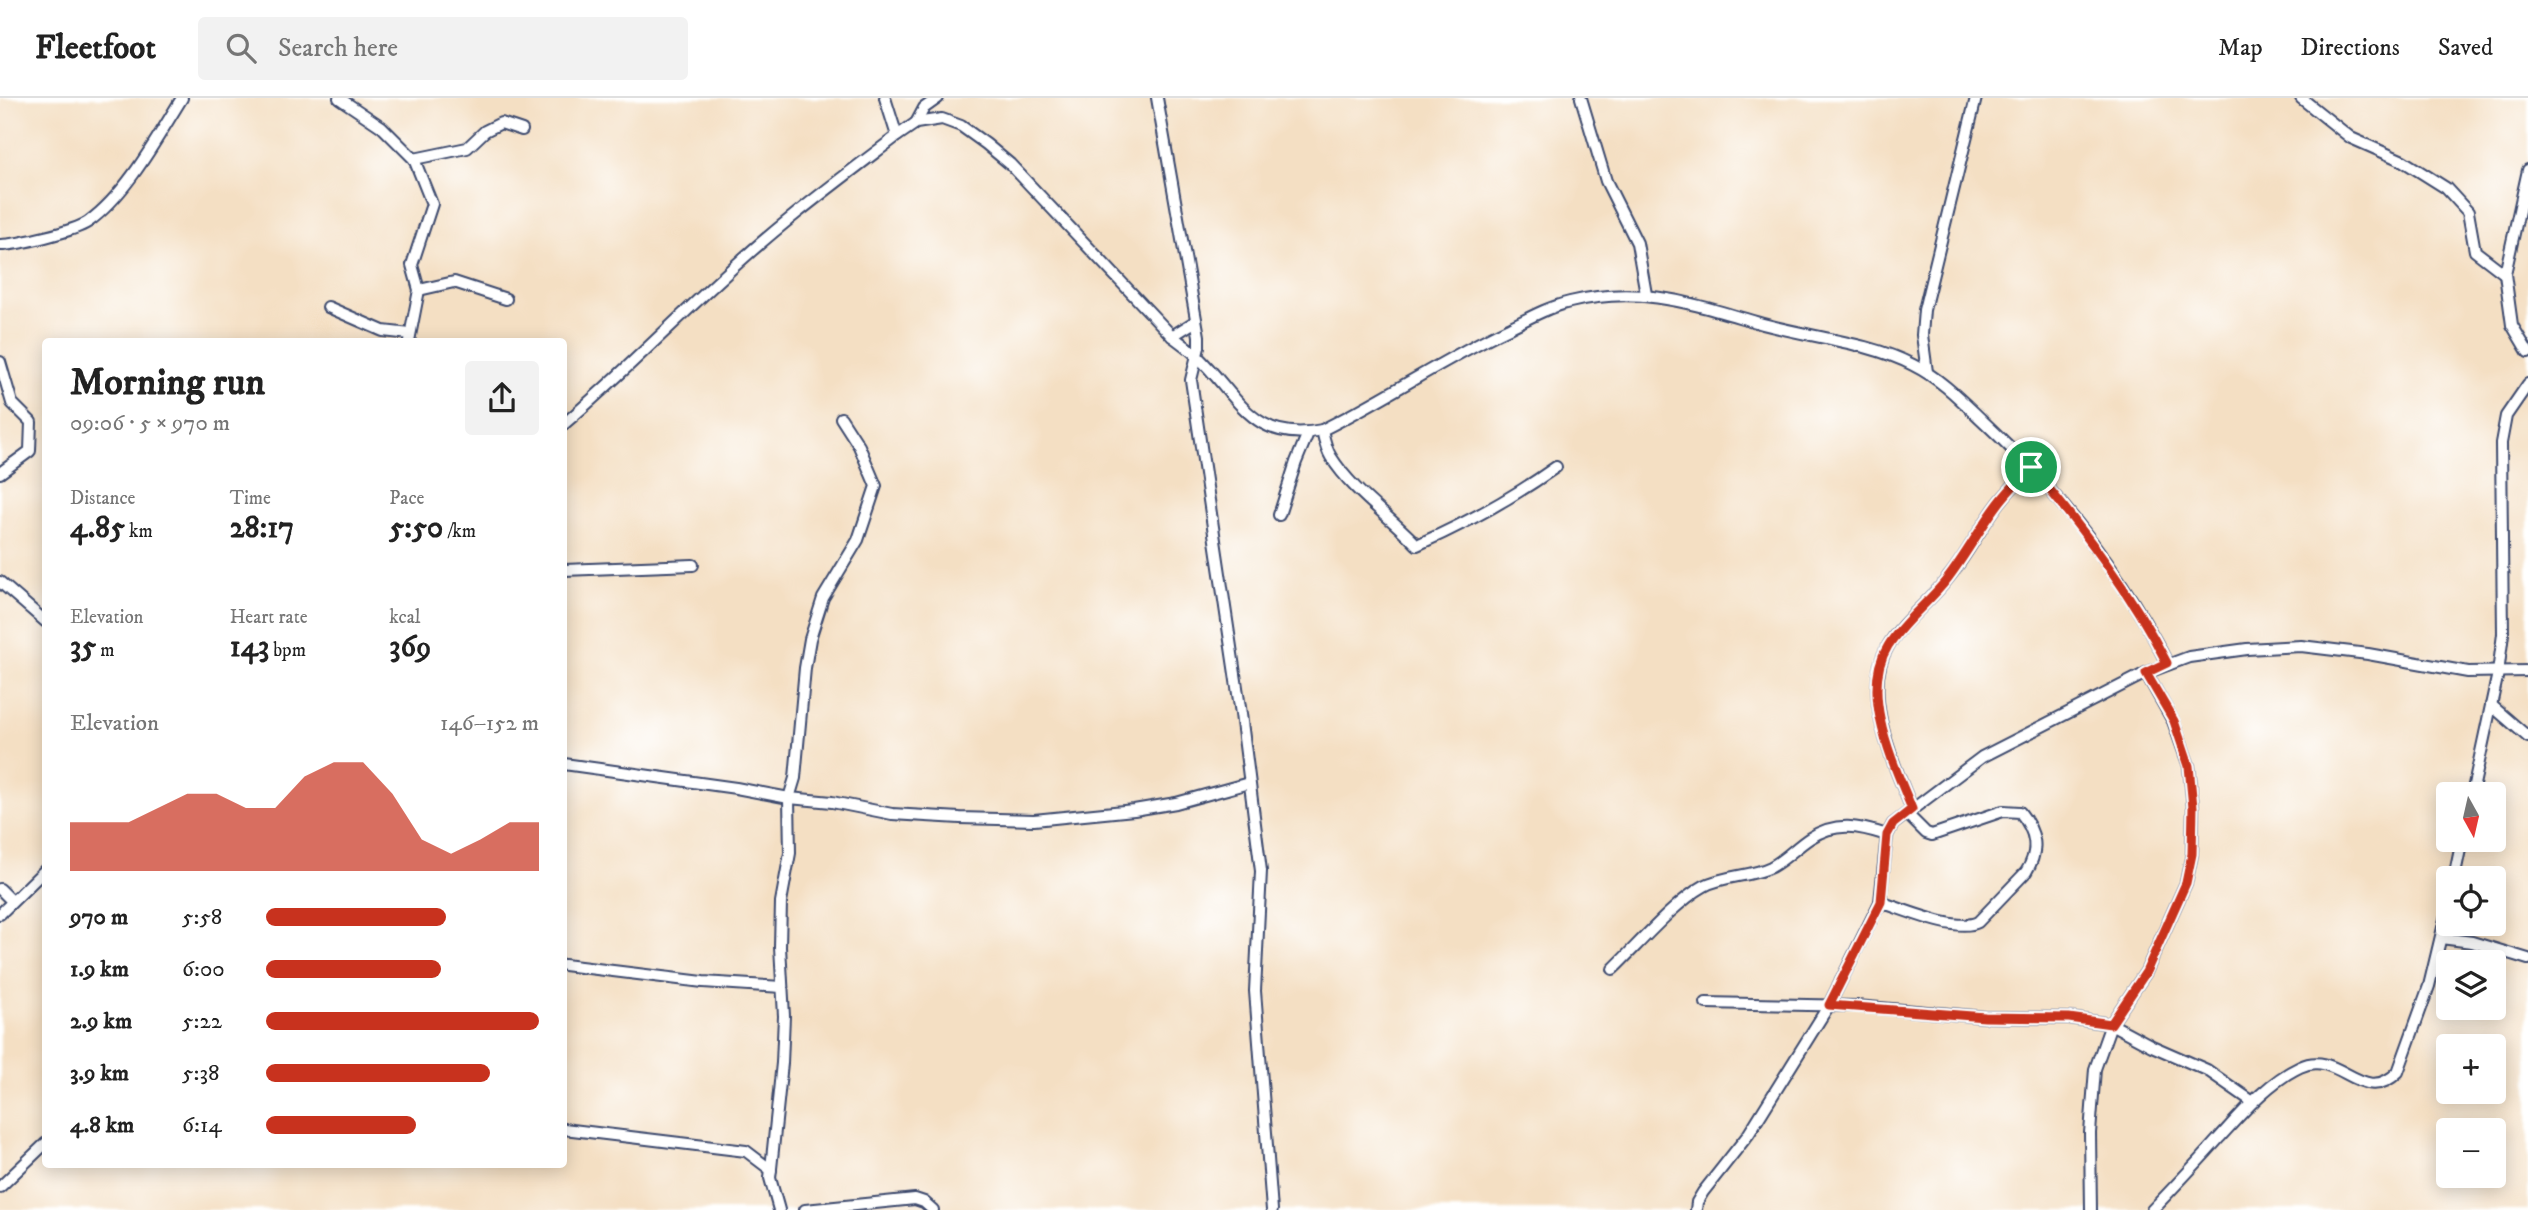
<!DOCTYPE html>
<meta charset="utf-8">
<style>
:root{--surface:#fff;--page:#f2f2f2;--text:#222;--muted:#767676;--line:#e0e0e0;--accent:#c8321e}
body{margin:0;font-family:"IM FELL DW Pica",serif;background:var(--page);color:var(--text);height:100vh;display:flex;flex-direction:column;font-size:26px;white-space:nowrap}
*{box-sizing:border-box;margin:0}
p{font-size:23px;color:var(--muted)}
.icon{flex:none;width:38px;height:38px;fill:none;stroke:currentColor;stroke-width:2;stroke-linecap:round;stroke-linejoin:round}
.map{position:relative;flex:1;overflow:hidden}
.drawer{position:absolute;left:42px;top:240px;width:525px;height:830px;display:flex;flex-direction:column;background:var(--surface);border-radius:7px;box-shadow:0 4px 18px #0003}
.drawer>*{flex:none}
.needle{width:46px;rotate:172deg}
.controls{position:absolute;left:2436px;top:684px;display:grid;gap:14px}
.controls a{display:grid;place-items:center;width:70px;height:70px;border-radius:7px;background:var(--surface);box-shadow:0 4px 18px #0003;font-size:35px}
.pin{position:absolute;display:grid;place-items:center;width:60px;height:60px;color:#fff;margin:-30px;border:4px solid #fff;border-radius:50%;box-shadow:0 2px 7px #0007}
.round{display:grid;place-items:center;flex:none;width:74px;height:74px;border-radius:7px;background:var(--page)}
.summary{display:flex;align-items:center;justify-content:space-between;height:119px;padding:0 28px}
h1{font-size:38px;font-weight:800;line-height:52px}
.figures{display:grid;grid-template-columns:repeat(3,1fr);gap:10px;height:119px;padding:7px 28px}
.figures div{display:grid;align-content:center}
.figures b{font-size:30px;font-weight:800}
.figures small{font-size:19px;font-weight:400}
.figures p{font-size:19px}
.chart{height:196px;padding:14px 28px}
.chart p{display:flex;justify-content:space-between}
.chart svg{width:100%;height:126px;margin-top:7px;fill:var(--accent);opacity:.7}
ul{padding:0 28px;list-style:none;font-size:23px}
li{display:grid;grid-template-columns:112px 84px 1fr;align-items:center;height:52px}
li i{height:18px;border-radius:9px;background:var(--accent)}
header{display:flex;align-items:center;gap:42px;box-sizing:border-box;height:98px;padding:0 35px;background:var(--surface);border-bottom:2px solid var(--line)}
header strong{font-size:33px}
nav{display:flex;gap:38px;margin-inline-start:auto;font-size:24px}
.search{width:490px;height:63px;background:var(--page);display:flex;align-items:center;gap:18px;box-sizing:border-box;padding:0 24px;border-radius:7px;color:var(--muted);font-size:26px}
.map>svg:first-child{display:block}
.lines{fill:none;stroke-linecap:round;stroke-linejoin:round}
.minor-casing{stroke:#3c496d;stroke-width:14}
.minor{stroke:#fff;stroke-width:10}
.route-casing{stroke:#fff;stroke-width:14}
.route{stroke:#c8321e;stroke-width:9}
</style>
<header>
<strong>Fleetfoot</strong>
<div class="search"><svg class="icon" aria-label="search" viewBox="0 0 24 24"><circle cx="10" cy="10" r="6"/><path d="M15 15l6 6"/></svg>Search here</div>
<nav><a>Map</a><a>Directions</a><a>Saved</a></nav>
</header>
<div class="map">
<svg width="2528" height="1112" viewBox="0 0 2528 1112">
<rect width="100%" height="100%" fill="#fff"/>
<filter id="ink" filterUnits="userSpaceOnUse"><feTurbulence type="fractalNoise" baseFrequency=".0143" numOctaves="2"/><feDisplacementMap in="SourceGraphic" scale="14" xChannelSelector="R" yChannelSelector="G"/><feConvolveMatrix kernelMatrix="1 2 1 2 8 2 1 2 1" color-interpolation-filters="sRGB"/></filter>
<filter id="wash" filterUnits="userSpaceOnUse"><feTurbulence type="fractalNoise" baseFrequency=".00686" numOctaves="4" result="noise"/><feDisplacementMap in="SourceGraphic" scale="28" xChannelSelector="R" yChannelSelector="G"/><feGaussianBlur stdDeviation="1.57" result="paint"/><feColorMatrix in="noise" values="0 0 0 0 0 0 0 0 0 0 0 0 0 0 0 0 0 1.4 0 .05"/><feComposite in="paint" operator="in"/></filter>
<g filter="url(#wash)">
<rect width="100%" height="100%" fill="#f4dfc3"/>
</g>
<g filter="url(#ink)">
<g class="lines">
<defs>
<g id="minor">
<polyline points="339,0 382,29 414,61 432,106 412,167 419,192 409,243"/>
<polyline points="885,0 897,38"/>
<polyline points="1157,0 1199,238 1199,249 1191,282 1241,616 1261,773 1255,893 1272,1112"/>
<polyline points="1581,0 1606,83 1637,145 1646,196"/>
<polyline points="2301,0 2351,40 2403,63 2446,90 2468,114 2475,153 2505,176"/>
<polyline points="916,25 924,10 938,0"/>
<polyline points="414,61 467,50 485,33 501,25 522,32"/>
<polyline points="2528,72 2505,176 2512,227 2528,254"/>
<path d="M0,147C17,147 75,133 88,124C127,96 157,40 182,0"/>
<polyline points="419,192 454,184 506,201"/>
<polyline points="328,209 383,233 410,236"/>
<polyline points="1172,238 1196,223"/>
<polyline points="0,264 12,305 31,324 30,353 0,375"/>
<polyline points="1927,274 1922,237 1924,212 1976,0"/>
<path d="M564,326C619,279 670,227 724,178C778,127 838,83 897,38L916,25L942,21L961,28L986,46L1010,66L1172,238C1181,245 1190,251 1198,259C1239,299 1253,346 1322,332C1385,301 1443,261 1507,231C1527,221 1548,209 1570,204C1639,187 1690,205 1756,224C1806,239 1867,243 1913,267C1941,281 1961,302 1983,323C2057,392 2122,475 2167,565"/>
<path d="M1322,332C1324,341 1326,351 1331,359C1353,394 1389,417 1417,447C1467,425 1511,401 1556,369"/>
<polyline points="1279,417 1296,364 1308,335"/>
<polyline points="564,472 693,467"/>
<polyline points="0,484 46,524"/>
<polyline points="2491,607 2528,639"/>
<polyline points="564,666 736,690 789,700 832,704 892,716 960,720 1034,722 1134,712 1176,705 1249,685"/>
<polyline points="2472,696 2498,575 2503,536 2501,345 2506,318 2528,286"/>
<path d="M1912,711C1894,666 1860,595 1888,548C1903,522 1930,504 1948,480C1966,458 1979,432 1996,409C2006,395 2019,382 2031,369"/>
<polyline points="2454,780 2462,742"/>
<polyline points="0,791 11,802"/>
<path d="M1880,804C1903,811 1957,835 1978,824L2026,774C2040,752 2036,734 2020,714L2003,713L1932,737L1926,735L1907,716"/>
<polyline points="0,816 46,771"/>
<polyline points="2441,840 2472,844 2528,861"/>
<polyline points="564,867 703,884 782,889"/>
<path d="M1613,871C1638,847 1675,804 1704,788C1725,777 1751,779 1771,769C1786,761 1796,749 1810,740C1836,723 1859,728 1887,737"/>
<polyline points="1706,905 1857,908 1985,919 2069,920 2111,926 2152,948 2207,972 2253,1004"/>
<polyline points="564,1031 746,1053 771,1072"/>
<polyline points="0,1089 46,1045"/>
<polyline points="779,1112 770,1080 782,965 784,918 780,849 781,804 790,755 789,700 795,680 805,570 810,541 823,500 858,442 876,388 859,348 841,320"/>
<polyline points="805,1112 915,1101 924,1104 933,1112"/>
<polyline points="1696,1112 1697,1104 1703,1094 1748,1037 1829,907 1880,804 1887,737 1893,726 1982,659 2146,575 2189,559 2247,551 2301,548 2368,556 2468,574 2528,573"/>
<polyline points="2091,1112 2090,1035 2095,971 2111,926 2146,874 2186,785 2192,756 2193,709 2189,668 2173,623 2146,575"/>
<path d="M2152,1112C2175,1088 2197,1065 2219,1040C2242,1015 2268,984 2300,969C2339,950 2362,1010 2398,974L2429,888L2448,809"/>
</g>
</defs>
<!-- minor casing -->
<use href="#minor" class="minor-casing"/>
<!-- minor -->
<use href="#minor" class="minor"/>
</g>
</g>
<g class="lines" filter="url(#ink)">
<defs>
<path id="route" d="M2031,369C2082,430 2131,494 2167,565L2146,575L2174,623L2189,668L2193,709L2192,756L2186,785L2146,874L2111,926L2069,920L1985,919L1829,907L1881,804L1887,737L1893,726L1912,711C1894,666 1859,595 1888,548C1904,522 1930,504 1948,480C1965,458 1979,432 1996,409C2006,395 2019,382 2031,369Z"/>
</defs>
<!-- route casing -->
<use href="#route" class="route-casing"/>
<!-- route -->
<use href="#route" class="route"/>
</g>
</svg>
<div class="controls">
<a><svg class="needle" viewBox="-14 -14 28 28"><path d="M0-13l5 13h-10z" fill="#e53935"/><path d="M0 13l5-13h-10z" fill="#767676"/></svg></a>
<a><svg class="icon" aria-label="locate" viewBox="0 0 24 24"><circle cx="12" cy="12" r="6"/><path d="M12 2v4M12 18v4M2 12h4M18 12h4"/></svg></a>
<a><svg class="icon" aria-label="layers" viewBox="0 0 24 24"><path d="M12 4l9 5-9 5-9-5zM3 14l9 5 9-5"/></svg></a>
<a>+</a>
<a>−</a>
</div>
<div class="pin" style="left:2031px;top:369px;background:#1e9e55"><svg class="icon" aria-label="arrive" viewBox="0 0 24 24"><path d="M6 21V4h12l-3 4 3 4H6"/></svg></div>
<section class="drawer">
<div class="summary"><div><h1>Morning run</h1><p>09:06 · 5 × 970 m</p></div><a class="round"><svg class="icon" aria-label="share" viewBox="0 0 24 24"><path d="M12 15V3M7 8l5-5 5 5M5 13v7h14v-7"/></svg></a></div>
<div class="figures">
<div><p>Distance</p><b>4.85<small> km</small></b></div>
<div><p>Time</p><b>28:17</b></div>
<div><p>Pace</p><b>5:50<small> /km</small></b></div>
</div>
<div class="figures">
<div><p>Elevation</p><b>35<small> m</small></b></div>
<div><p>Heart rate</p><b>143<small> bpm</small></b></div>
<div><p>kcal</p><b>369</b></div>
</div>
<div class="chart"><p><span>Elevation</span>146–152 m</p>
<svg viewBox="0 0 160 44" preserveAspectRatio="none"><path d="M0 44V27L10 27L20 27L30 22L40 17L50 17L60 22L70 22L80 11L90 6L100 6L110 17L120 33L130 38L140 33L150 27L160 27V44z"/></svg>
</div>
<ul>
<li><b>970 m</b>5:58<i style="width:66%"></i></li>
<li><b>1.9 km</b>6:00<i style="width:64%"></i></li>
<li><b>2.9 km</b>5:22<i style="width:100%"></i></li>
<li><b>3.9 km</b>5:38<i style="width:82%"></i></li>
<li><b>4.8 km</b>6:14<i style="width:55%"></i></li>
</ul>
</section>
</div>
